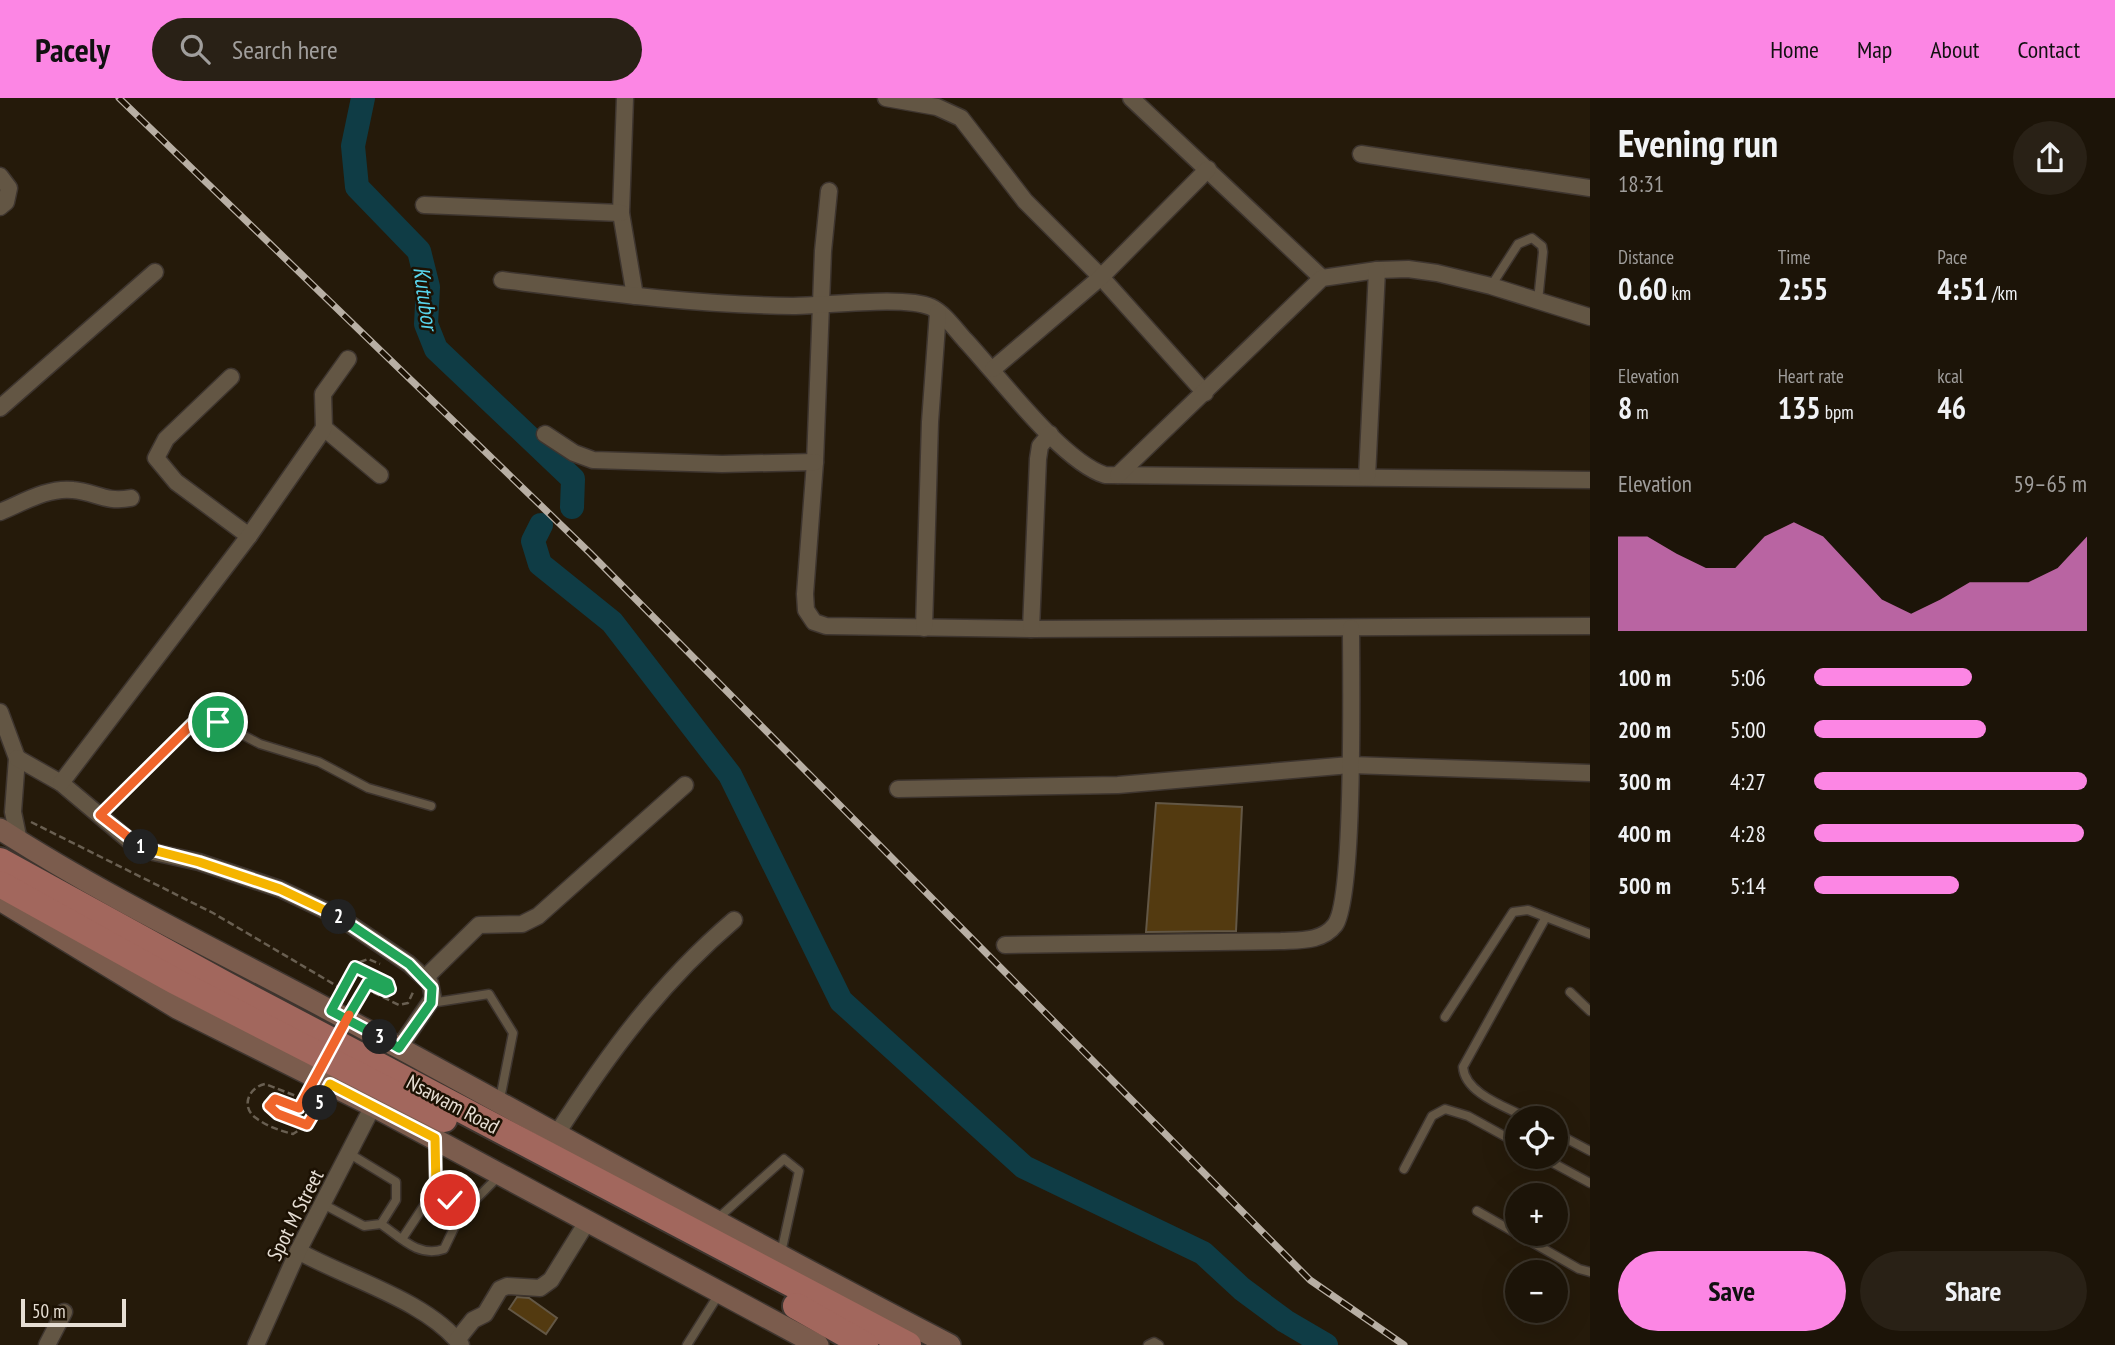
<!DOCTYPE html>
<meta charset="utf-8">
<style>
:root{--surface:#1c1408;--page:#292116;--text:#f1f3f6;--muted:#a09e9c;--line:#3a3329;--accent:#fc86e4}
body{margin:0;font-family:"PT Sans Narrow",sans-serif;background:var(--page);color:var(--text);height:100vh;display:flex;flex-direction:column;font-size:26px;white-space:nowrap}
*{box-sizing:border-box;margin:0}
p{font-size:23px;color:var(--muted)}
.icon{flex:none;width:38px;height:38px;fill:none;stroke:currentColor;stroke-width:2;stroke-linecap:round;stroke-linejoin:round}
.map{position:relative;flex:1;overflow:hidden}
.side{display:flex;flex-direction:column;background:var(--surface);width:525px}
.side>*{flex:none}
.buttons{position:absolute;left:1505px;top:1008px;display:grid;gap:14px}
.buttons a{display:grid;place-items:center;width:63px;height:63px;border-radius:50%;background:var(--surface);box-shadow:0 7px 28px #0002,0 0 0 2px var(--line);font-size:35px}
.scale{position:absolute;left:21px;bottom:18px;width:105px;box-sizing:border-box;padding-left:7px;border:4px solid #e6ded4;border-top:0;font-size:19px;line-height:24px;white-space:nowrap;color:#e6ded4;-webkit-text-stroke:5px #1c1103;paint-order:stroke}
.pin{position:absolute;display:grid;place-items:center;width:60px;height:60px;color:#fff;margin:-30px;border:4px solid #fff;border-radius:50%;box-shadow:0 2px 7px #0007}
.km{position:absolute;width:35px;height:35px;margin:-18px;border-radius:50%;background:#222;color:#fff;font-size:19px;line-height:35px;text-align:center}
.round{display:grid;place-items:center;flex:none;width:74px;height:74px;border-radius:37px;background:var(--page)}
.overview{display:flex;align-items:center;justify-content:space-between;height:119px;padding:0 28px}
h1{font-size:38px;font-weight:600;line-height:52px}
.metrics{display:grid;grid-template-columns:repeat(3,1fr);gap:10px;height:119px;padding:7px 28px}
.metrics div{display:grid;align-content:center}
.metrics b{font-size:30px;font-weight:600}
.metrics small{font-size:19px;font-weight:400}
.metrics p{font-size:19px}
.chart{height:196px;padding:14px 28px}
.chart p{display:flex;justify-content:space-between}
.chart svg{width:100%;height:126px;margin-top:7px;fill:var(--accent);opacity:.7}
.cta{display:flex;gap:14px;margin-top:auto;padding:14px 28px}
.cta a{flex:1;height:80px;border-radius:42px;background:var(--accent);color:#111;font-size:28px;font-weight:600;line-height:80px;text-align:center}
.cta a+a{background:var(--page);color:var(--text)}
ul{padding:0 28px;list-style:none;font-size:23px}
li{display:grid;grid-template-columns:112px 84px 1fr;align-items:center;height:52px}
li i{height:18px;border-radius:9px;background:var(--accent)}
header{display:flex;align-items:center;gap:42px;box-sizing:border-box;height:98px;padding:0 35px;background:var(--accent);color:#111}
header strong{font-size:33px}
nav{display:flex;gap:38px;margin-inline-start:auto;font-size:24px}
.search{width:490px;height:63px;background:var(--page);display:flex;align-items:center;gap:18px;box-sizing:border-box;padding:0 24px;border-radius:38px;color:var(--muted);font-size:26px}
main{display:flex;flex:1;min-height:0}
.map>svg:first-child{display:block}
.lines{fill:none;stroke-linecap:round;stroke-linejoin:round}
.river{stroke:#0f3c45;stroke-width:24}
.building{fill:#533a10;stroke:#635745;stroke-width:2}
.service-casing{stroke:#3e352f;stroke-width:11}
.minor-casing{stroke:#3e352f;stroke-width:19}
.secondary-casing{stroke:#3e352f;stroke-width:24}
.trunk-casing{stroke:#3e352f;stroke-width:30}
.path{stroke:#695f51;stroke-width:2.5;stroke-dasharray:7 3.5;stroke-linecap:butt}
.service{stroke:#635644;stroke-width:8}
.minor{stroke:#635644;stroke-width:16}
.secondary{stroke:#7b5c4d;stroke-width:21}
.trunk{stroke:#a2675d;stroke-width:26}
.rail-casing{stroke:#b8afa4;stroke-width:7}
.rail{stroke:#1c1103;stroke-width:4.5;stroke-dasharray:13;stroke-linecap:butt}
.path-bridge{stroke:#695f51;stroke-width:2.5;stroke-dasharray:7 3.5;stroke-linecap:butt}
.split-1-casing{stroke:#fff;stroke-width:14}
.split-2-casing{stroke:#fff;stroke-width:14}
.split-3-casing{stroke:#fff;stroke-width:14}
.split-4-casing{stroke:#fff;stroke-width:14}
.split-5-casing{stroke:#fff;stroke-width:14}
.split-6-casing{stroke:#fff;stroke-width:14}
.split-1{stroke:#f0652b;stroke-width:9}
.split-2{stroke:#f5b400;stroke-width:9}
.split-3{stroke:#22a559;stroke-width:9}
.split-4{stroke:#22a559;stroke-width:9}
.split-5{stroke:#f0652b;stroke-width:9}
.split-6{stroke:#f5b400;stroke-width:9}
.labels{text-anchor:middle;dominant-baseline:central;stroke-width:5;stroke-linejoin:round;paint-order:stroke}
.street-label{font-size:21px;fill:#e6ded4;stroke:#1c1103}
.water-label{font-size:23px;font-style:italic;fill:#58d3eb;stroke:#1c1103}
</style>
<header>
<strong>Pacely</strong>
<div class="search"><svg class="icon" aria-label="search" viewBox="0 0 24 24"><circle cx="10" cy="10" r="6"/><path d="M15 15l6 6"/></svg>Search here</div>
<nav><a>Home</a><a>Map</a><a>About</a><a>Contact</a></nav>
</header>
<main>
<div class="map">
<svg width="1590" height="1247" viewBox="0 0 1590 1247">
<rect width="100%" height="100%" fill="#251a0a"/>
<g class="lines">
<!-- river -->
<g class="river">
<polyline points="363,0 353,48 357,89 419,153 428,189 426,226 436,251 573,381 572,409"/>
<polyline points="541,427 533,443 540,466 612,524 730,677 841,903 1024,1069 1203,1155 1242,1191 1285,1223 1326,1247"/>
</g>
</g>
<!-- building -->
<g class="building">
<polygon points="1156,705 1242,709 1236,833 1146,834"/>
<polygon points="517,1199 529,1200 557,1220 546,1236 509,1211"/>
</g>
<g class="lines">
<defs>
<g id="service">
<polyline points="1491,188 1518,146 1532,140 1542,148 1543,154 1538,203"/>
<polyline points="100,717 199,619 218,624 260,646 319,664 368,690 431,708"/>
<polyline points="1570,894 1590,913"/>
<polyline points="431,905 489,896 513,935 500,1001"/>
<polyline points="1445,919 1513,814 1528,812 1590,836"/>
<path d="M1527,1020C1507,1009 1465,996 1463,969L1546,819"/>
<polyline points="1556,1035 1590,1053"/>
<polyline points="435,1043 435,1091 443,1098 465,1107 474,1103 499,1078"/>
<polyline points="1542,1059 1590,1085"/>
<polyline points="1404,1071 1432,1018 1445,1011 1468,1018 1517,1045"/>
<polyline points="323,1106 364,1128 381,1126 396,1102 396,1084 350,1056"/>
<polyline points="1477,1113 1579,1171 1590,1174"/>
<polyline points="716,1122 784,1061 799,1073 781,1155"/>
<path d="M381,1126C401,1140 419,1160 444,1151L465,1107"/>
<polyline points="402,1141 435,1091"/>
<polyline points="687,1247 719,1196"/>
<polyline points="1148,1247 1154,1244 1159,1247"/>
</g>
<g id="minor">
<polyline points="625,0 621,115 635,198"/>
<polyline points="886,0 937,9 961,20 1025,103 1101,179 1205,295"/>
<polyline points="1131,0 1322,180"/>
<polyline points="1361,56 1590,90"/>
<polyline points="0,78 9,90 6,104 0,109"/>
<polyline points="829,93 823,153 815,364 805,496 806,512 814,524 826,528 1031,531 1590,528"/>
<polyline points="424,107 621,115"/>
<path d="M502,182C599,194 696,207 793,208C825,208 904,197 931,209C944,215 955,231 965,242C998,277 1061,363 1105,377L1590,382"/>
<polyline points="993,271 1101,179 1208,71"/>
<polyline points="231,279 166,341 156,360 176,384 249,438"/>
<polyline points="0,310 155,174"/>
<polyline points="324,330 380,377"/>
<polyline points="545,336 574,355 593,362 722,366 815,364"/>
<polyline points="1118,377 1322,180 1377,172 1408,171 1437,175 1491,188 1590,219"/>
<polyline points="1367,379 1377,172"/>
<path d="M0,414C22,405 48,389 73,392C96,394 105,405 131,400"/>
<polyline points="924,530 930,324 938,214"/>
<polyline points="1031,531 1038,361 1040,348 1050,336"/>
<polyline points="0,614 17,660 13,714 19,743"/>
<polyline points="17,660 61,685 131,744 149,753 199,764 280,791 339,819 409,866 430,885 433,900 399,950"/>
<polyline points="61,685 249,438 318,339 324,330 323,296 348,261"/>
<polyline points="898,691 1118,687 1350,667 1590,675"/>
<path d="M1005,847L1281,843C1299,842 1322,844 1335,827C1355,800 1351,577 1351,530"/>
<polyline points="425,880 479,827 522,826 538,818 685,687"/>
<path d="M556,1037C608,956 660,885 734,822"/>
<path d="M298,1153C348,1181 426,1202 461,1247"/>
<polyline points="457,1242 473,1222 485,1216 500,1191 507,1188 540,1190 551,1182 587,1124"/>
<polyline points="47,1247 64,1214"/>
<polyline points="256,1247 298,1153 373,1008"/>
</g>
<g id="secondary">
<path d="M0,731C107,800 221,854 333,914C539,1025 742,1140 950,1247"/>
<polyline points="0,802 177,910 373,1008 818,1247"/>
</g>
<g id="trunk">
<polyline points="0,763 224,886 908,1247"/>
<polyline points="0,786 173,882 444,1021"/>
<polyline points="796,1208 865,1247"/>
</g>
</defs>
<!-- service casing -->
<use href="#service" class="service-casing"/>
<!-- minor casing -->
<use href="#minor" class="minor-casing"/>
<!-- secondary casing -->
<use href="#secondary" class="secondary-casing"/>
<!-- trunk casing -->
<use href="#trunk" class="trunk-casing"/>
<!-- path -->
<g class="path">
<polyline points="31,724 213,815 342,891"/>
<polyline points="355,869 388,885 390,891 384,892 368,885"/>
<polyline points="342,890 360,864 368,861 380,866"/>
<polyline points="364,890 399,907 408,905 414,892"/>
<path d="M304,1001L265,986C249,989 240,1009 256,1020C266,1028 281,1033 293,1036L307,1027L322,1000"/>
<polyline points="299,1010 275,1001 269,1008 278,1016 307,1027"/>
</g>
<!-- service -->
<use href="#service" class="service"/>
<!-- minor -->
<use href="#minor" class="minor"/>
<!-- secondary -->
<use href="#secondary" class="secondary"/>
<!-- trunk -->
<use href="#trunk" class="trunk"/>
<defs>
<polyline id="rail" points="119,0 590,455 1310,1182 1404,1247"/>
</defs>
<!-- rail casing -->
<use href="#rail" class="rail-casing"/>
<!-- rail -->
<use href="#rail" class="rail"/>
<!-- path-bridge -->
<polyline class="path-bridge" points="299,1010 368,885"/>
</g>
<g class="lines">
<defs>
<polyline id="split-1" points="141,749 100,717 199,619 218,624"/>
<polyline id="split-2" points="141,749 199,764 280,791 339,819"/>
<polyline id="split-3" points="339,819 409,866 432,890 431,905 399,950 380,939"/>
<polyline id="split-4" points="349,917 368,885 386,893 390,891 388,885 355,869 331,913 380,939"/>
<polyline id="split-5" points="320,1005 307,1027 278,1016 269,1008 275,1001 299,1010 349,917"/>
<polyline id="split-6" points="320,1005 330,986 435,1040 436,1091 450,1102"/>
</defs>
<!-- split-1 casing -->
<use href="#split-1" class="split-1-casing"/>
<!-- split-2 casing -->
<use href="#split-2" class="split-2-casing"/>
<!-- split-3 casing -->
<use href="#split-3" class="split-3-casing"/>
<!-- split-4 casing -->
<use href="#split-4" class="split-4-casing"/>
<!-- split-5 casing -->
<use href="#split-5" class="split-5-casing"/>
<!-- split-6 casing -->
<use href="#split-6" class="split-6-casing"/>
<!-- split-1 -->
<use href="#split-1" class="split-1"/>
<!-- split-2 -->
<use href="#split-2" class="split-2"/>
<!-- split-3 -->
<use href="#split-3" class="split-3"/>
<!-- split-4 -->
<use href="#split-4" class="split-4"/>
<!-- split-5 -->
<use href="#split-5" class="split-5"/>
<!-- split-6 -->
<use href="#split-6" class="split-6"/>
</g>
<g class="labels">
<!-- street labels -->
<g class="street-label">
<text transform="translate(453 1006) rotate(28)">Nsawam Road</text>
<text transform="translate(295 1117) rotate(-63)">Spot M Street</text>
</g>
<!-- water labels -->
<g class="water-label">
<text transform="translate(426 200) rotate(82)">Kutubor</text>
</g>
</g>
</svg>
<div class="buttons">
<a><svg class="icon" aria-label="locate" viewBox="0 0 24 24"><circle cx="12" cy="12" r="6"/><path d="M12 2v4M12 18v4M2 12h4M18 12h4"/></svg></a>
<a>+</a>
<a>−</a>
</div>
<div class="scale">50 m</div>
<div class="pin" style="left:218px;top:624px;background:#1e9e55"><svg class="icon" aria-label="arrive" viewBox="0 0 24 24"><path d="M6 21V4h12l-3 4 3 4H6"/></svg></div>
<div class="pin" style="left:450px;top:1102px;background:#d93025"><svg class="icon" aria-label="check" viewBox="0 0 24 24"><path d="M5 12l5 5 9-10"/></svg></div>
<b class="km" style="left:141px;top:749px">1</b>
<b class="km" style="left:339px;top:819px">2</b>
<b class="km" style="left:380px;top:939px">3</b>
<b class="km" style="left:320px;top:1005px">5</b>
</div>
<section class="side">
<div class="overview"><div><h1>Evening run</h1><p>18:31</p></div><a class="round"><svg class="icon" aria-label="share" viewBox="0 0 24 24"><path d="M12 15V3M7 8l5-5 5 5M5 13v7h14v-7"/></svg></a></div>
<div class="metrics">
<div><p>Distance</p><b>0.60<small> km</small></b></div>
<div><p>Time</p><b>2:55</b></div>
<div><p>Pace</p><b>4:51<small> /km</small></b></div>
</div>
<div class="metrics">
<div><p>Elevation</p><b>8<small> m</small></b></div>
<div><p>Heart rate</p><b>135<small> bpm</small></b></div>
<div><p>kcal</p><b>46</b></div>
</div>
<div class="chart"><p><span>Elevation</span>59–65 m</p>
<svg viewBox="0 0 160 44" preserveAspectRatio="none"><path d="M0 44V11L10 11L20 17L30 22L40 22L50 11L60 6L70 11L80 22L90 33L100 38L110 33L120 27L130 27L140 27L150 22L160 11V44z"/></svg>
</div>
<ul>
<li><b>100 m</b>5:06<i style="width:58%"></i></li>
<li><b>200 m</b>5:00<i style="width:63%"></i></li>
<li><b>300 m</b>4:27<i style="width:100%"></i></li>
<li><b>400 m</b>4:28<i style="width:99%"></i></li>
<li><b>500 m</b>5:14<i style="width:53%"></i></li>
</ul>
<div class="cta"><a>Save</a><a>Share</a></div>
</section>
</main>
